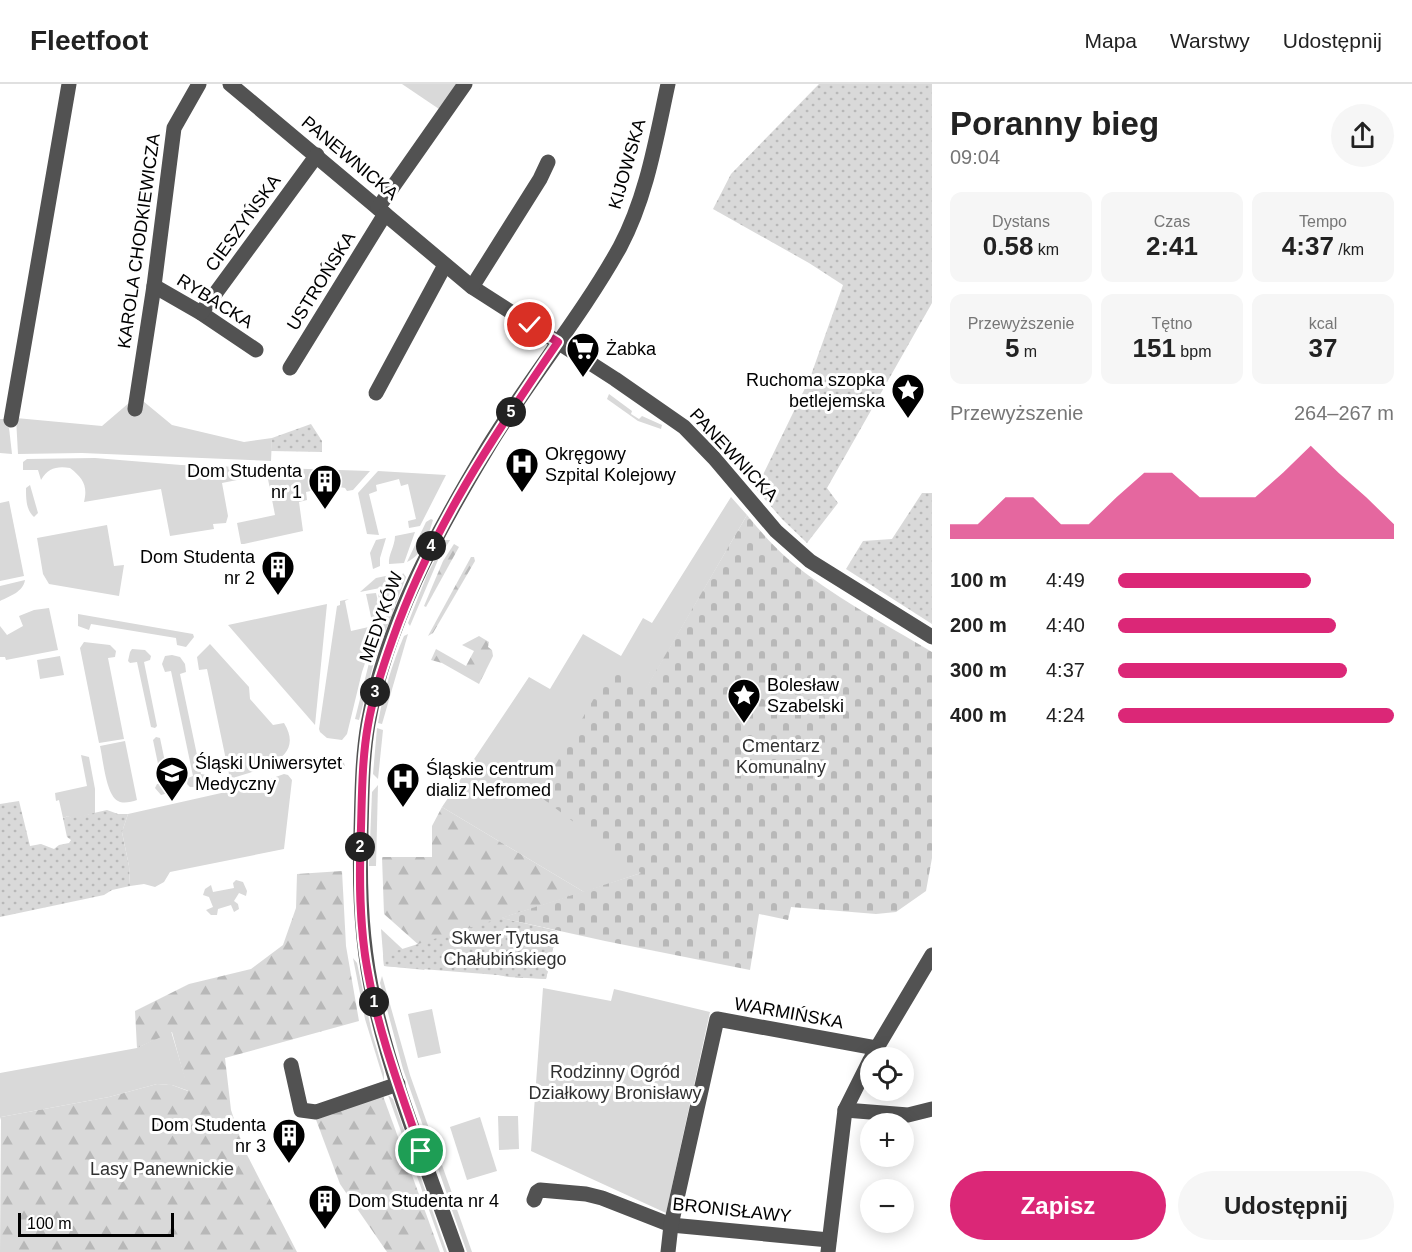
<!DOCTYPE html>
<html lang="pl">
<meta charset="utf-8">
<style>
:root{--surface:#fff;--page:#f6f6f6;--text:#222;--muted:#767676;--line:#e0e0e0;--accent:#db2777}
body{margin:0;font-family:Arial,sans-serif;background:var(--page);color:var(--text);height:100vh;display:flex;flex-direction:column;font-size:22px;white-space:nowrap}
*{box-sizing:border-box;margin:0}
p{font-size:20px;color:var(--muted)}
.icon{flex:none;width:33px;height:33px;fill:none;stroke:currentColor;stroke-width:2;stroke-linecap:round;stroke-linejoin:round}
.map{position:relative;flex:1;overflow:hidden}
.details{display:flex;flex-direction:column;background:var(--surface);width:480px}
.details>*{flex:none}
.buttons{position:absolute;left:860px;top:963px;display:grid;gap:12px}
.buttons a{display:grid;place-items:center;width:54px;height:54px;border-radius:50%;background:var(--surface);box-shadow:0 3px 15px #0003;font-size:30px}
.scale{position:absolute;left:18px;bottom:15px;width:156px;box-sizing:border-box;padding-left:6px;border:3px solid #000;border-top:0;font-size:16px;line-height:21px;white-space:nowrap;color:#000;-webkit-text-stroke:4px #fff;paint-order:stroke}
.pin{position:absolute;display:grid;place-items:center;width:51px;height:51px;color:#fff;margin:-26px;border:3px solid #fff;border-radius:50%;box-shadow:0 2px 6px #0007}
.km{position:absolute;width:30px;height:30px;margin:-15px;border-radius:50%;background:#222;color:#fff;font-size:16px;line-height:30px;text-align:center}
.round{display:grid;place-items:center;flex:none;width:63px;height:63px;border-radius:32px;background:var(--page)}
.head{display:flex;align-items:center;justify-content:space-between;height:102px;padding:0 18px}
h1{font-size:33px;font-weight:700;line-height:45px}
.stats{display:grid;grid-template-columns:repeat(3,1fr);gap:9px;height:102px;padding:6px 18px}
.stats div{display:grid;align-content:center;border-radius:12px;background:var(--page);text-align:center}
.stats b{font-size:26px;font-weight:700}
.stats small{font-size:16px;font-weight:400}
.stats p{font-size:16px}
.chart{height:168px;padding:12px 18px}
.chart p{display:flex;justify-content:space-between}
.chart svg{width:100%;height:108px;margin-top:6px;fill:var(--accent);opacity:.7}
.button{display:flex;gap:12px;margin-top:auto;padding:12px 18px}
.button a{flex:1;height:69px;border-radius:36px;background:var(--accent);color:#fff;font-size:24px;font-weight:700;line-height:69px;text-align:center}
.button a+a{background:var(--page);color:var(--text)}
ul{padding:0 18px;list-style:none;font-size:20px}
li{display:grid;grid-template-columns:96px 72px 1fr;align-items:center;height:45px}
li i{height:15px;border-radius:8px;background:var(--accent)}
header{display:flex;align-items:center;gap:36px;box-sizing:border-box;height:84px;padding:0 30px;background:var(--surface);border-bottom:2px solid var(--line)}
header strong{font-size:28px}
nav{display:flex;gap:33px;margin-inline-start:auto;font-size:21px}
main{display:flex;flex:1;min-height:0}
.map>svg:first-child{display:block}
.green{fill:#d9d9d9}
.forest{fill:url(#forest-firs)}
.cemetery{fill:url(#cemetery-stones)}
.park{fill:url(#park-dots)}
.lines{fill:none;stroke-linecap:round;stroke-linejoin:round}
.minor{stroke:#525252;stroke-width:15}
.route-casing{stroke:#fff;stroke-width:12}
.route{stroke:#db2777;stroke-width:8}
.labels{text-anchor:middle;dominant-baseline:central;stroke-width:6;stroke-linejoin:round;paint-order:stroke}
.street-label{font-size:18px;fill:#000;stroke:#fff}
.poi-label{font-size:18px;fill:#000;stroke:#fff;text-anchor:start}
.park-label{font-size:18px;fill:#303030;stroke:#fff}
</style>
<header>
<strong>Fleetfoot</strong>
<nav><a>Mapa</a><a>Warstwy</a><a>Udostępnij</a></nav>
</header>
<main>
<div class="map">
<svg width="932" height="1168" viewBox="0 0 932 1168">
<defs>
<pattern id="forest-firs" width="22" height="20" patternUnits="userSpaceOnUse" patternTransform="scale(1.5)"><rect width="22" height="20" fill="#d9d9d9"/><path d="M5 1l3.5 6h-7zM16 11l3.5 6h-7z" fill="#b8b8b8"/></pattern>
<pattern id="cemetery-stones" width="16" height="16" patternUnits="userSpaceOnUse" patternTransform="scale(1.5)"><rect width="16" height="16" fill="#d9d9d9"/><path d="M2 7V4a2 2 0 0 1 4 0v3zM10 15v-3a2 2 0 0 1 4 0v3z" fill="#b8b8b8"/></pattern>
<pattern id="park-dots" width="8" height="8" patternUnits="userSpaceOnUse" patternTransform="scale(1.5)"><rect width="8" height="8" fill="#d9d9d9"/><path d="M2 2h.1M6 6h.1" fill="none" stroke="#b8b8b8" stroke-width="1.8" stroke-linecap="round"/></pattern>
</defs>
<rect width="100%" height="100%" fill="#fff"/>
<!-- green -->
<g class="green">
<polygon points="402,0 457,0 439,25"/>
<polygon points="609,310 632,327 631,330 639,335 642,332 662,341 661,345 638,337 607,315"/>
<polygon points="143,317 172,341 244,358 272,354 271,377 82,369 18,370 16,334 102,342 130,318"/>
<polygon points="0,335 8,335 12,370 0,369"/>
<path d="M95,374L181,381L370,387L353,406L347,407L345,404L334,402L306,408L307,416L299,418L303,447L244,460H241L237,439L275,431L267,390L222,399L228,432L226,439L213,440L214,445L170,452L161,405L84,418C88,402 83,394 70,384C57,382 48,384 41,396L38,386H23V378L27,375Z"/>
<polygon points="378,387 446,391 420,442 409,444 408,437 416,435 408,400 401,402 399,395 376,401 377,407 369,410 379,451 367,450 358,409"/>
<path d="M30,401L38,429L34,433C26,426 26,415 26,404Z"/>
<polygon points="731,413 747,431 646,605 611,586 641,789 584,808 442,723 529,593 550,605 583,550 621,572 643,534 652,539"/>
<polygon points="9,417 24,492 0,497 0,419"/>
<path d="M431,435L433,436C428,452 424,470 407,478L426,438Z"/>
<polygon points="107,441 114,482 124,481 119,512 49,500 43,490 37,454"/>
<path d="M415,448L404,479L389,480C388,471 395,462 395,452Z"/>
<polygon points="386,454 380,474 380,482 373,485 370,469 376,456"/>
<polygon points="445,456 450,456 438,476 410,542 408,539 427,491"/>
<polygon points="400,489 395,501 360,508 376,494"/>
<polygon points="403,489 406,493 374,578 359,636 355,635 370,575"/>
<path d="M25,496C23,508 10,512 0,517V502Z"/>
<polygon points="392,505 382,526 380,526 381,532 362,588 347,650 342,656 327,654 320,648 319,645 337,522 340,521 340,517 349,515 345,517 351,547 373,542 366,510 376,509 380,526 378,508"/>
<polygon points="327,520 315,641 228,541"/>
<polygon points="49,524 58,566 6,576 5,573 0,573 0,542 7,551 23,542 19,532 34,526"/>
<polygon points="78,530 193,550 194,553 186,563 177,561 176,554 91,540 89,546 78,542"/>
<path d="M408,550L382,640L378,639C383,610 392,580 404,552Z"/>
<polygon points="84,558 110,561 116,567 115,573 108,574 124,655 99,659 80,564"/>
<path d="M210,560L249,603L250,615L273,641L284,639C307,676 256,686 230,695L207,585L199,586L197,573Z"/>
<polygon points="132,565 145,566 151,572 150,576 144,578 157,642 155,644 151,643 137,578 130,579 128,577 130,568"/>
<polygon points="172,571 180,573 185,580 186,588 180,590 201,690 207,691 210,697 202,703 190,703 187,700 188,694 193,692 171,587 165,588 162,580 165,572"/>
<polygon points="60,572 64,591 40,595 37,576"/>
<polygon points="377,644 383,646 378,695 373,690"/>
<polygon points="156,653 160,654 169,697 177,699 176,707 161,711 155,704 157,700 162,699 153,656"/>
<path d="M125,657L137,716C131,718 123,720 118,717C106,711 103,675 100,662Z"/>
<polygon points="81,671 89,673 95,705 95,729 72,735 68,732 63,734 59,716 56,717 55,709 87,702"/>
<polygon points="311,673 343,676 345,682 310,680"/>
<polygon points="284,690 288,691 292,696 284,765 170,788 164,798 155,803 144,800 130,802 129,782 122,748 128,730 248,703"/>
<polygon points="378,701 376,782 369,782 372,708"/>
<polygon points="236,796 243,798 247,807 246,812 239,809 234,817 238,820 239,825 234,828 231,821 218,825 217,831 211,831 206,826 213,823 209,813 203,811 205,805 211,801 213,808 234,804 233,799"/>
<polygon points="381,845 425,886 384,882"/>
<polygon points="353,874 357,879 372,949 384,989 384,997 365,935"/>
<polygon points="382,892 410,991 453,1112 448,1113 403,985 380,899"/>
<polygon points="543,904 611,917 614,905 710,928 666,1129 531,1067"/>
<polygon points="432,925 441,969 418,974 408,930"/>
<polygon points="171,947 189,1007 172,1001 157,1000 109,1013 1,1033 0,1036 0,989 137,964"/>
<polygon points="388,1011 393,1015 447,1168 444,1168"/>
<polygon points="498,1032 518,1032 519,1065 499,1066"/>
<polygon points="480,1033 497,1087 467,1096 450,1043"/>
<polygon points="454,1117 472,1168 467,1168 449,1118"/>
</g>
<!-- forest -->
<g class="forest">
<polygon points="454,460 459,463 426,523 424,522 443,477"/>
<polygon points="471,473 474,473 475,477 433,549 428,552"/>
<polygon points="479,552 489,558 488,563 492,566 493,572 479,600 442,579 431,576 436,565 466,582 474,567 462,561"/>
<polygon points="442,723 584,808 502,834 557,847 546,895 508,893 438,878 384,830 382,773 432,773 432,742"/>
<polygon points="342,787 346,862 359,937 225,974 231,1026 244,1065 297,1168 0,1168 1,1033 109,1013 157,1000 172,1001 188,1007 172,948 137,964 135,927 189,900 251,885 283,861 296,824 297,790"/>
<polygon points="383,1012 440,1168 387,1168 340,1100 315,1033"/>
</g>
<!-- cemetery -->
<path class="cemetery" d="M747,431C760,447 773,462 788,475C831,512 884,539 932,568V774L926,807L896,828L876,830L791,823L788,836L759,830L750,886L605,857L501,834L641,789L538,711L611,585L646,604Z"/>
<!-- park -->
<g class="park">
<polygon points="819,0 932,0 932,219 827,404 838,419 807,459 782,435 756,405 810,294 843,201 809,179 713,125 731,90"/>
<polygon points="311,340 322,357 322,368 271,367 272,354"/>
<polygon points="922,409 932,409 932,540 846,485 863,457 892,455"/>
<polygon points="19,717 30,762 41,760 54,765 59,761 69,759 71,756 67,753 63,734 68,732 72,734 107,726 118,730 128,730 122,748 129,782 130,802 112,806 104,811 0,833 0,720"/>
<polygon points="501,834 557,847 546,895 384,882 383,871"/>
</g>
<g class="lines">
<!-- minor -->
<g class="minor">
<polyline points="230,0 472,203 615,295 684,343 714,374 776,447 810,477 932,553"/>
<polyline points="378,124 465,0"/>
<polyline points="154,202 201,229 256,266"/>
<polyline points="472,203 540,95 548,78"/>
<polyline points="201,229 317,71"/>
<polyline points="290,284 385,130"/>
<polyline points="376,309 445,181"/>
<polyline points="135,325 154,202 174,44 199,0"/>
<polyline points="11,336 69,0"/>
<polyline points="872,972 932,871"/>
<polyline points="291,981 301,1026 316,1028 398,1000"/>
<polyline points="845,1026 908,1031 932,1025"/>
<polyline points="534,1116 537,1108 540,1106 586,1110 602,1114 671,1141 829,1156"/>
<path d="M457,1168C428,1085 393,1002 374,916C361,860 359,804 361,747C362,711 362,675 368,640C386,540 436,449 488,363C529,295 581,233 620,163C647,112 656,55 668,0"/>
<polyline points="668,1168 671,1141 717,935 876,964"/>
<polyline points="828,1168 845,1026 870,976"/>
</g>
</g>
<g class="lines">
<defs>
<path id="route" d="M421,1067C401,1008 379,950 368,889C359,842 359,793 361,744C362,710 362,675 368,641C373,611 383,582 393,554C431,446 494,351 558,258L530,241"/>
</defs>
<!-- route casing -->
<use href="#route" class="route-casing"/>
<!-- route -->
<use href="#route" class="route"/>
</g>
<!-- icons -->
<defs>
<symbol id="supermarket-pin" viewBox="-11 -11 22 30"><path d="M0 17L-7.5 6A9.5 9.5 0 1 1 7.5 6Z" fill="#000" stroke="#fff"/><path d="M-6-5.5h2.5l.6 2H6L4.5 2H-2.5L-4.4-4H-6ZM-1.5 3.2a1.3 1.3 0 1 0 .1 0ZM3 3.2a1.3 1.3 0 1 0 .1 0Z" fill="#fff"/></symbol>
<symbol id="sight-pin" viewBox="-11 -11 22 30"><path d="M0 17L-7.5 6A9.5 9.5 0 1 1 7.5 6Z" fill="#000" stroke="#fff"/><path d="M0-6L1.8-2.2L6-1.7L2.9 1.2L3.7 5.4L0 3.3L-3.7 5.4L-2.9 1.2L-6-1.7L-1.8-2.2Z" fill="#fff"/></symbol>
<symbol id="hospital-pin" viewBox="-11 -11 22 30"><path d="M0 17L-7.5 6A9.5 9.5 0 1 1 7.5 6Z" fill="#000" stroke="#fff"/><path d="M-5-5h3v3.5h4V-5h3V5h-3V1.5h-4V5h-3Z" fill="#fff"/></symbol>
<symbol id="building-pin" viewBox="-11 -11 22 30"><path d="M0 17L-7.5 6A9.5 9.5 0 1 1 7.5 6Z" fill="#000" stroke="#fff"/><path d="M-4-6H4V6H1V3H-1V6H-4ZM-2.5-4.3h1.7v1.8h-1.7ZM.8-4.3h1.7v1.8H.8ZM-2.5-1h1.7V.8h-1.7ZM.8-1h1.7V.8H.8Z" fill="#fff"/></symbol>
<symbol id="university-pin" viewBox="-11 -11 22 30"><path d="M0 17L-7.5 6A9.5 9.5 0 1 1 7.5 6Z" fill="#000" stroke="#fff"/><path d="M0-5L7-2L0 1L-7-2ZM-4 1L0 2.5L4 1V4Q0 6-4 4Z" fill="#fff"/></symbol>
</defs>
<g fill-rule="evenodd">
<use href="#supermarket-pin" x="564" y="246" width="38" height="52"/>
<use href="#sight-pin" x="889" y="287" width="38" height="52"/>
<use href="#hospital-pin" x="503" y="361" width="38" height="52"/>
<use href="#building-pin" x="306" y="378" width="38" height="52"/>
<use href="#building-pin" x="259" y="464" width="38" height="52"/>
<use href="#sight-pin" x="725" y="592" width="38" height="52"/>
<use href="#university-pin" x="153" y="670" width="38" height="52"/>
<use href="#hospital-pin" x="384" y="676" width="38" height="52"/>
<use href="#building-pin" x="270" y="1032" width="38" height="52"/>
<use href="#building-pin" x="306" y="1098" width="38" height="52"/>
</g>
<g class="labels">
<!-- street labels -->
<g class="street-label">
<text transform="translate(350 74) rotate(40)">PANEWNICKA</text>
<text transform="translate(627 80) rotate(-74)">KIJOWSKA</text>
<text transform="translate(243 139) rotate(-54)">CIESZYŃSKA</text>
<text transform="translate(139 157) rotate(-82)">KAROLA CHODKIEWICZA</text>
<text transform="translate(321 197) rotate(-58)">USTROŃSKA</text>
<text transform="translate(215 217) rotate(32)">RYBACKA</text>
<text transform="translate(734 371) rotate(47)">PANEWNICKA</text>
<text transform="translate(381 533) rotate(-70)">MEDYKÓW</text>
<text transform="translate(789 929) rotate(10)">WARMIŃSKA</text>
<text transform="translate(732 1126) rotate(6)">BRONISŁAWY</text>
</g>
<!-- poi labels -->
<g class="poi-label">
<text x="606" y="265">Żabka</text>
<text x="885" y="296" text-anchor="end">Ruchoma szopka<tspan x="885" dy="21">betlejemska</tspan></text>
<text x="545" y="370">Okręgowy<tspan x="545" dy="21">Szpital Kolejowy</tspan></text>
<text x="302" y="387" text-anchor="end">Dom Studenta<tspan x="302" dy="21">nr 1</tspan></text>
<text x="255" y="473" text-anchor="end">Dom Studenta<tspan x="255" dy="21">nr 2</tspan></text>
<text x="767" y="601">Bolesław<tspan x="767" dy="21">Szabelski</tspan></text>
<text x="195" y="679">Śląski Uniwersytet<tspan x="195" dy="21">Medyczny</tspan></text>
<text x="426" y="685">Śląskie centrum<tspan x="426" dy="21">dializ Nefromed</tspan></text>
<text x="266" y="1041" text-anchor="end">Dom Studenta<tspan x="266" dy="21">nr 3</tspan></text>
<text x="348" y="1117">Dom Studenta nr 4</text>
</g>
<!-- park labels -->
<g class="park-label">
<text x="781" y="662">Cmentarz<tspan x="781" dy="21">Komunalny</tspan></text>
<text x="505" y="854">Skwer Tytusa<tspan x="505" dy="21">Chałubińskiego</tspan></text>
<text x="615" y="988">Rodzinny Ogród<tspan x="615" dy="21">Działkowy Bronisławy</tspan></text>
<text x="162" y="1085">Lasy Panewnickie</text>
</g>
</g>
</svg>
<div class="buttons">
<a><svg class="icon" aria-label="locate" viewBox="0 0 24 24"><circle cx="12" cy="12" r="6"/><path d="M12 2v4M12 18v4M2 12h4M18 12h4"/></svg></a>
<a>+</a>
<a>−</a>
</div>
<div class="scale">100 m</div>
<div class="pin" style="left:421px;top:1067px;background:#1e9e55"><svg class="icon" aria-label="arrive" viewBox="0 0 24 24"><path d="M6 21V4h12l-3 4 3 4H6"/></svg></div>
<div class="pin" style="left:530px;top:241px;background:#d93025"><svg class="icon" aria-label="check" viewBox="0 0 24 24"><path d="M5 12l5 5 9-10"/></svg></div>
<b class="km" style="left:374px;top:918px">1</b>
<b class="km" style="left:360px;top:763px">2</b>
<b class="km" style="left:375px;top:608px">3</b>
<b class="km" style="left:431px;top:462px">4</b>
<b class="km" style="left:511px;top:328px">5</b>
</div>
<section class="details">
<div class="head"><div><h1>Poranny bieg</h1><p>09:04</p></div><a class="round"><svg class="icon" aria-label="share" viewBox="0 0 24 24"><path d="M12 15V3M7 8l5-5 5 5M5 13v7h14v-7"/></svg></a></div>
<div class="stats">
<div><p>Dystans</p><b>0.58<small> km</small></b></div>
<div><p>Czas</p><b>2:41</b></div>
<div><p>Tempo</p><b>4:37<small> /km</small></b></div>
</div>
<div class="stats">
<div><p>Przewyższenie</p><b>5<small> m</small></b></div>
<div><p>Tętno</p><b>151<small> bpm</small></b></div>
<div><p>kcal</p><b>37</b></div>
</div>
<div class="chart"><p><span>Przewyższenie</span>264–267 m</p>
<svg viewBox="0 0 160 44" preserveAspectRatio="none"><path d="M0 44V38L10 38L20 27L30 27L40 38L50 38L60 27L70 17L80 17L90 27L100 27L110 27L120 17L130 6L140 17L150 27L160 38V44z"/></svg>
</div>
<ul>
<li><b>100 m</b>4:49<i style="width:70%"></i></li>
<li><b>200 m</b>4:40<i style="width:79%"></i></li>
<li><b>300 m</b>4:37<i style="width:83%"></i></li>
<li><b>400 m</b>4:24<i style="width:100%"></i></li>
</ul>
<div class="button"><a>Zapisz</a><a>Udostępnij</a></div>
</section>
</main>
